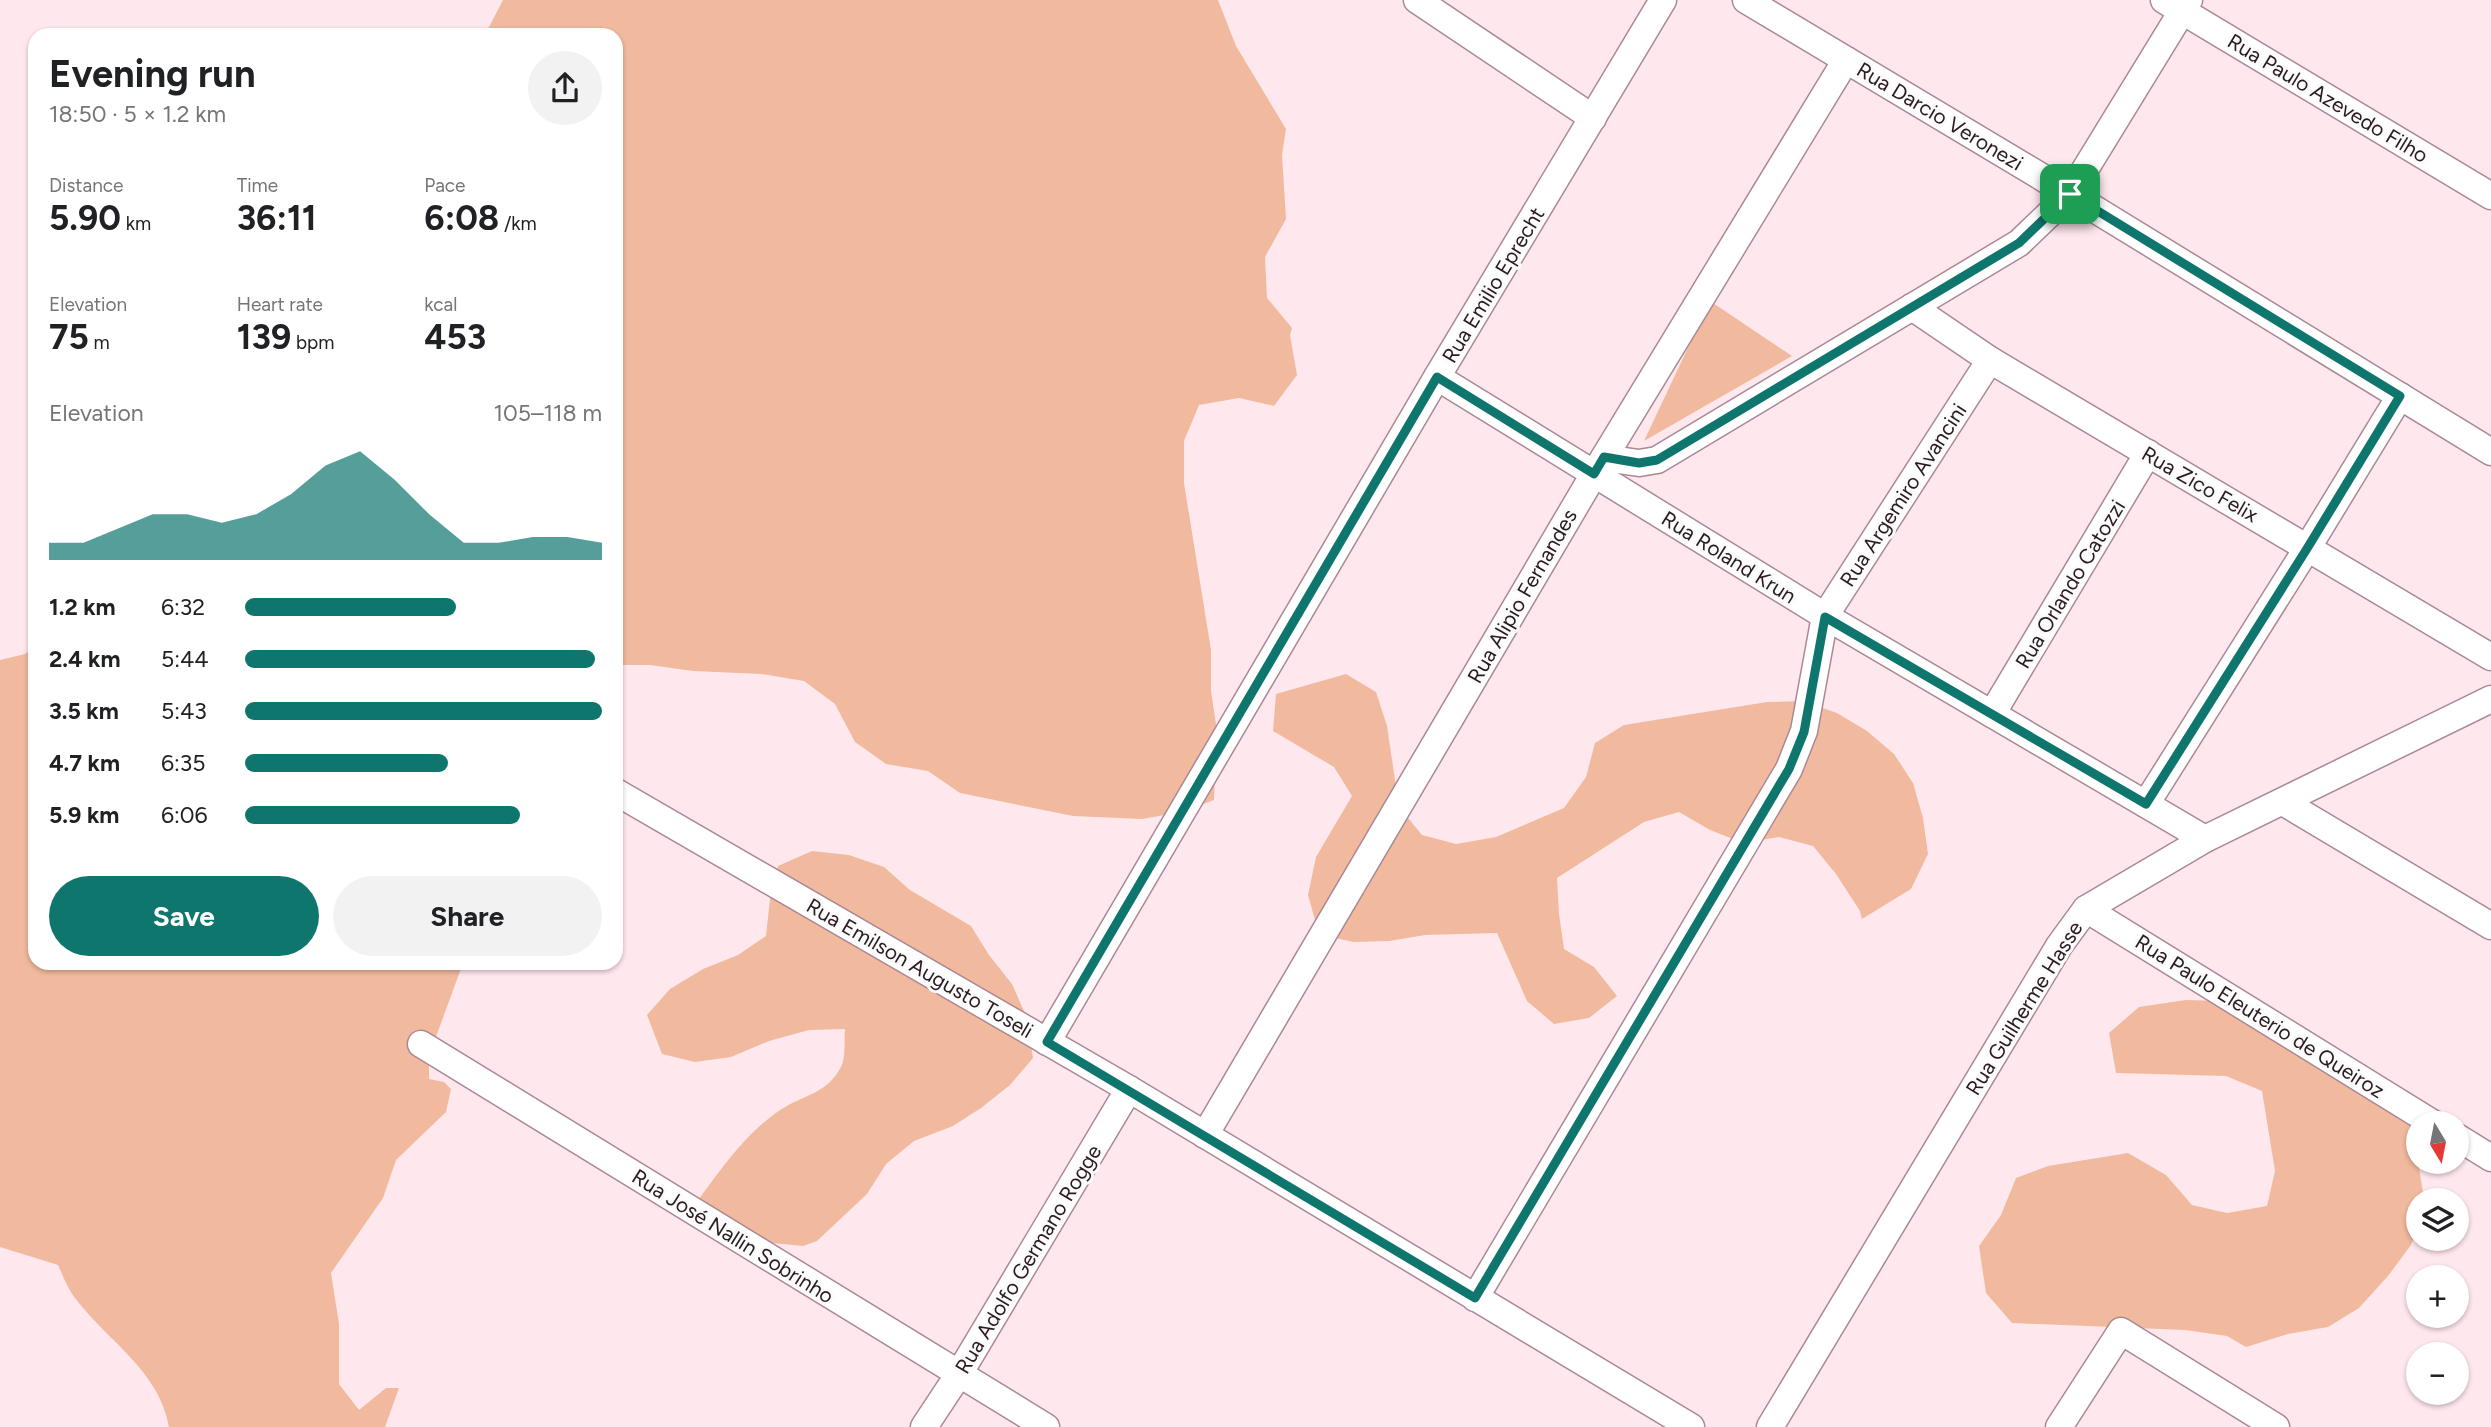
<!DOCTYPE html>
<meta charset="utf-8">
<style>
:root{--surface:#fff;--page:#f2f2f2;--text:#202124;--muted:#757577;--accent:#0f766e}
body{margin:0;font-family:Figtree,sans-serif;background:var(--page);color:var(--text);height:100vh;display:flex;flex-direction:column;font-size:26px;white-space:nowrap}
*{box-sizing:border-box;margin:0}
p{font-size:23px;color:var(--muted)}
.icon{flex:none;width:38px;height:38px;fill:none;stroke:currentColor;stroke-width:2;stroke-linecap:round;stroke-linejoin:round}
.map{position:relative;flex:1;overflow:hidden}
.drawer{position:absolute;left:28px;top:28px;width:595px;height:942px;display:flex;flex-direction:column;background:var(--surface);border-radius:21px;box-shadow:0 2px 5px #0004}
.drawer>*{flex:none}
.needle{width:46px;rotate:170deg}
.tools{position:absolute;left:2406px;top:1111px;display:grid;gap:14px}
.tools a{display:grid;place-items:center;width:63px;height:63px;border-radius:50%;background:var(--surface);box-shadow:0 2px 5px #0004;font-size:35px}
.pin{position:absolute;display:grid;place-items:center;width:60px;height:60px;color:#fff;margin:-30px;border-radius:14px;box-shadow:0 4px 10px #0006}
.round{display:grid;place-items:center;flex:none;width:74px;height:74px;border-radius:37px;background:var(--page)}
.summary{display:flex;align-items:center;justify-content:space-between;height:119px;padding:0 21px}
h1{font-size:38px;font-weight:700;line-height:52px}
.metrics{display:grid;grid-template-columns:repeat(3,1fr);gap:10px;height:119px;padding:7px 21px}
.metrics div{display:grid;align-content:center}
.metrics b{font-size:35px;font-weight:700}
.metrics small{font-size:19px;font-weight:400}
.metrics p{font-size:19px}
.chart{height:196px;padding:14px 21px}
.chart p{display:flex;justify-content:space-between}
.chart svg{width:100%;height:126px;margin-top:7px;fill:var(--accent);opacity:.7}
.cta{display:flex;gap:14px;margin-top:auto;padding:14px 21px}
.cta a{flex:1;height:80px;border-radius:42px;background:var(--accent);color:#fff;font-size:28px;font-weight:700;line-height:80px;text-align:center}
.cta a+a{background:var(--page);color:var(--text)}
ul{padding:0 21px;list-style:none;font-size:23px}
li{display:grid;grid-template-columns:112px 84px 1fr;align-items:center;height:52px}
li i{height:18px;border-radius:9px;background:var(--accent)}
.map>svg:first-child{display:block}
.green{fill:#f1ba9e}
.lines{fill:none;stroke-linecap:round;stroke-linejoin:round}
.minor-casing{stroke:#ab8894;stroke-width:29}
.minor{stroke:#fff;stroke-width:26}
.route-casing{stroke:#fff;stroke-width:14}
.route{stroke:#0f766e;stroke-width:9}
.labels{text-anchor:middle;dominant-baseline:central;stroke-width:6;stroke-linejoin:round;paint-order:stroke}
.street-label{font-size:21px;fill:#291b20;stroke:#fbfbfb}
</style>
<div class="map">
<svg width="2491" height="1427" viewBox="0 0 2491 1427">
<rect width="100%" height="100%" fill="#ffe7ee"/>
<!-- green -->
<g class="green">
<polygon points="503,0 1218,0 1236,46 1286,129 1282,155 1286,219 1265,257 1267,298 1292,328 1290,335 1297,375 1274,406 1239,398 1199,405 1184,441 1184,483 1211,650 1211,691 1217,731 1214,800 1182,812 1142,819 1073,816 960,793 928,771 886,764 855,742 835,704 804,681 762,674 693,671 650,665 616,665 616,35 481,35 489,27"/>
<polygon points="1710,301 1792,356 1644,441"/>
<path d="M35,646V962L463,963L429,1056V1079L444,1082L451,1089L446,1112L396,1160L383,1198L331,1273L339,1324V1384L359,1410L386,1388H399L385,1427H169C159,1370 108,1342 75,1298C68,1289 63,1276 58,1265L0,1247V660L25,654Z"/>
<polygon points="1346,674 1376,692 1387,726 1399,807 1422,835 1456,844 1496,837 1564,808 1586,777 1595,743 1624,725 1767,702 1803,701 1837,713 1867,731 1894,754 1913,783 1923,818 1928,854 1911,889 1862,919 1860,911 1836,874 1813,846 1779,837 1743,843 1710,830 1679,812 1644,822 1557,878 1559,914 1564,949 1594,967 1617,996 1589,1018 1554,1024 1527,1001 1497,933 1425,935 1389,941 1353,942 1319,934 1308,895 1316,857 1352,796 1334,767 1273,731 1276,694"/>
<path d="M812,851L849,855L884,867L910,890L971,926L989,955L1012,984L1027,1018L1033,1058L1010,1085L981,1108L953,1126L914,1141L886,1164L867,1194L817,1241L803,1246L752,1241L699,1199C723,1166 749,1129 785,1107C807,1094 827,1093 841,1067C846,1058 844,1040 845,1029L809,1030L769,1041L731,1057L695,1062L662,1054L647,1015L670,989L703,969L738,955L766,936L770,899L778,866Z"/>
<polygon points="2186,1000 2221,1001 2400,1096 2413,1128 2424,1200 2418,1200 2418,1226 2411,1245 2388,1276 2359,1308 2328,1327 2288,1334 2246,1347 2227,1336 2185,1330 2012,1323 1986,1293 1979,1246 2001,1215 2016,1178 2048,1166 2128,1153 2166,1175 2192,1205 2227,1213 2267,1206 2275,1171 2262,1091 2226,1076 2116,1073 2109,1033 2139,1007"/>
</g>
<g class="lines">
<defs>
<g id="minor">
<polyline points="1417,0 1593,118"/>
<polyline points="1746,0 2070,194 2491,452"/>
<polyline points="2164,0 2491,196"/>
<polyline points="1912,307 1990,360 2491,657"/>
<polyline points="1437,377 1825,616 2205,839"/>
<polyline points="1604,458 1639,463 1657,460 2019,243 2070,194 2189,0"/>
<polyline points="1992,714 2148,453"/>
<polyline points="616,792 1129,1089 1691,1427"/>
<polyline points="2283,802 2491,926"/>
<polyline points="2146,804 2308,547 2400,396"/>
<polyline points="2086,909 2434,1124"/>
<polyline points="1047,1042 1437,377 1663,0"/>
<polyline points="421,1044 1046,1427"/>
<polyline points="1205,1135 1594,474 1846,60"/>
<polyline points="2457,1137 2491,1158"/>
<polyline points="1475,1298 1789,769 1804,731 1825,616 1990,360"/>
<polyline points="924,1427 959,1374 1129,1089"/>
<polyline points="1770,1427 2059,946 2086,909 2205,839 2491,699"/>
<polyline points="2059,1427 2121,1331 2276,1427"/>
</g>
</defs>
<!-- minor casing -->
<use href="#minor" class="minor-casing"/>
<!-- minor -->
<use href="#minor" class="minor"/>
</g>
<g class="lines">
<defs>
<polygon id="route" points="2070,194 2400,396 2308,547 2146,804 1825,617 1804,732 1789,769 1475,1298 1047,1042 1437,377 1594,474 1604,457 1639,463 1657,460 2019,243"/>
</defs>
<!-- route casing -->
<use href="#route" class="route-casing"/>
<!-- route -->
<use href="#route" class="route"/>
</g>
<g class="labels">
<!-- street labels -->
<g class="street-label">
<text transform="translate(2328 98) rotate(31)">Rua Paulo Azevedo Filho</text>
<text transform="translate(1940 116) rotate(31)">Rua Darcio Veronezi</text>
<text transform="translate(1493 285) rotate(-59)">Rua Emilio Eprecht</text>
<text transform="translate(2200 484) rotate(30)">Rua Zico Felix</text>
<text transform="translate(1903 495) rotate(-57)">Rua Argemiro Avancini</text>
<text transform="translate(1729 557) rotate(32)">Rua Roland Krun</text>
<text transform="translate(2070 584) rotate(-59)">Rua Orlando Catozzi</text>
<text transform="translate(1522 596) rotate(-60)">Rua Alipio Fernandes</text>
<text transform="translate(920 968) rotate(30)">Rua Emilson Augusto Toseli</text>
<text transform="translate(2024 1008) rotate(-58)">Rua Guilherme Hasse</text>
<text transform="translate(2260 1016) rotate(32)">Rua Paulo Eleuterio de Queiroz</text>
<text transform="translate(733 1236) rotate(32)">Rua José Nallin Sobrinho</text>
<text transform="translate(1028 1259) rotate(-59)">Rua Adolfo Germano Rogge</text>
</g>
</g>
</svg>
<div class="tools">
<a><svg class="needle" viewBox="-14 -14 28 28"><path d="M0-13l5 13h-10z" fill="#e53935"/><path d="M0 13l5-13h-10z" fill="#757577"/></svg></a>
<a><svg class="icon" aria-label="layers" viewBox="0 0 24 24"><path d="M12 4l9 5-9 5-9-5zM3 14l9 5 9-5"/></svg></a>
<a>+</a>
<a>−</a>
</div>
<div class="pin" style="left:2070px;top:194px;background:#1e9e55"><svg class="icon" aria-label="arrive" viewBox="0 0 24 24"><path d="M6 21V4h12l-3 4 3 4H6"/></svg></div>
<section class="drawer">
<div class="summary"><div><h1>Evening run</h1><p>18:50 · 5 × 1.2 km</p></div><a class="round"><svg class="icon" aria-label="share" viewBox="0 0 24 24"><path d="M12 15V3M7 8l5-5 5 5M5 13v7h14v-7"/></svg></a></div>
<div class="metrics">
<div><p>Distance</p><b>5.90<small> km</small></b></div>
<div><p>Time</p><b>36:11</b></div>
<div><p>Pace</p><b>6:08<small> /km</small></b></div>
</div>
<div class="metrics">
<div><p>Elevation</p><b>75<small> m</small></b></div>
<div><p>Heart rate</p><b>139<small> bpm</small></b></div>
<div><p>kcal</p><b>453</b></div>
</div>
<div class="chart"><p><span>Elevation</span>105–118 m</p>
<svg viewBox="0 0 160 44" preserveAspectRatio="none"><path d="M0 44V38L10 38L20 33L30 28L40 28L50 31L60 28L70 21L80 11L90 6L100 16L110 28L120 38L130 38L140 36L150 36L160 38V44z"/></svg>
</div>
<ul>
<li><b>1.2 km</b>6:32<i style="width:59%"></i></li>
<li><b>2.4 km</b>5:44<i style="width:98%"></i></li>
<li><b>3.5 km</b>5:43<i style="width:100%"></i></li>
<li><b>4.7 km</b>6:35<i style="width:57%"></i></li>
<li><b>5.9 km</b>6:06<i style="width:77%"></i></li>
</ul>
<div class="cta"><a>Save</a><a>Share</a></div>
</section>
</div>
